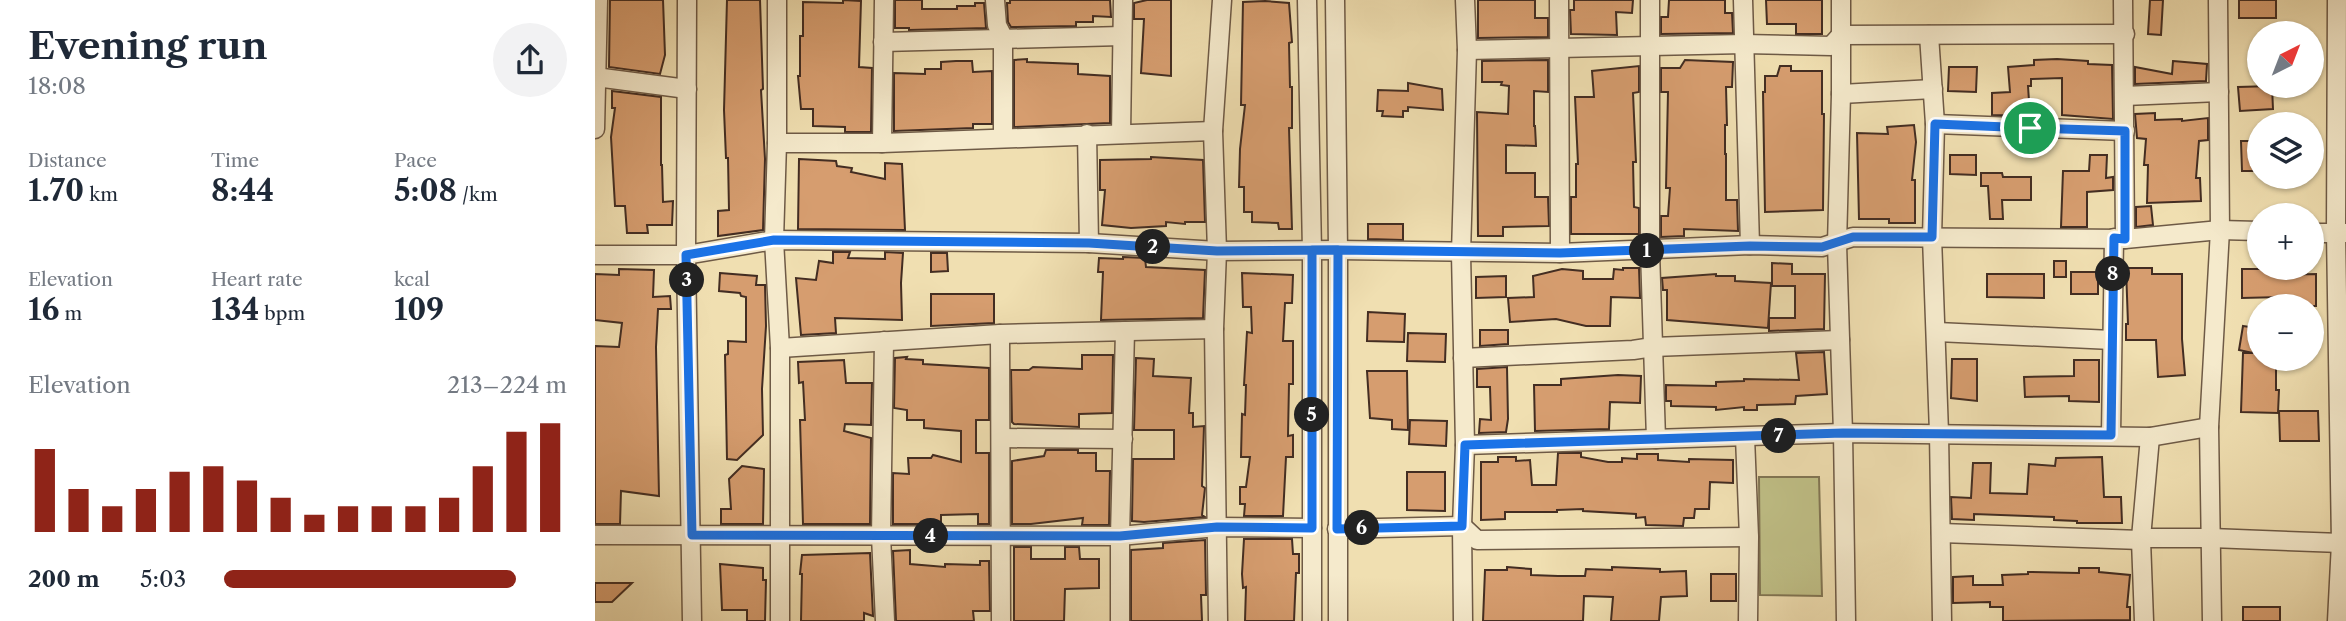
<!DOCTYPE html>
<meta charset="utf-8">
<style>
:root{--surface:#fff;--page:#f2f2f3;--text:#1f2937;--muted:#747a83;--accent:#8f2418}
body{margin:0;font-family:"Libre Caslon Text",serif;background:var(--page);color:var(--text);height:100vh;display:flex;flex-direction:column;font-size:26px;white-space:nowrap}
*{box-sizing:border-box;margin:0}
p{font-size:23px;color:var(--muted)}
.icon{flex:none;width:38px;height:38px;fill:none;stroke:currentColor;stroke-width:2;stroke-linecap:round;stroke-linejoin:round}
.map{position:relative;flex:1;overflow:hidden}
.drawer{display:flex;flex-direction:column;background:var(--surface);width:595px}
.drawer>*{flex:none}
.needle{width:46px;rotate:42deg}
.fabs{position:absolute;left:1652px;top:21px;display:grid;gap:14px}
.fabs a{display:grid;place-items:center;width:77px;height:77px;border-radius:50%;background:var(--surface);box-shadow:0 2px 5px #0004;font-size:35px}
.pin{position:absolute;display:grid;place-items:center;width:60px;height:60px;color:#fff;margin:-30px;border:4px solid #fff;border-radius:50%;box-shadow:0 2px 7px #0007}
.km{position:absolute;width:35px;height:35px;margin:-18px;border-radius:50%;background:#222;color:#fff;font-size:19px;line-height:35px;text-align:center}
.round{display:grid;place-items:center;flex:none;width:74px;height:74px;border-radius:37px;background:var(--page)}
.head{display:flex;align-items:center;justify-content:space-between;height:119px;padding:0 28px}
h1{font-size:38px;font-weight:800;line-height:52px}
.metrics{display:grid;grid-template-columns:repeat(3,1fr);gap:10px;height:119px;padding:7px 28px}
.metrics div{display:grid;align-content:center}
.metrics b{font-size:30px;font-weight:800}
.metrics small{font-size:19px;font-weight:400}
.metrics p{font-size:19px}
.chart{height:196px;padding:14px 28px}
.chart p{display:flex;justify-content:space-between}
.chart svg{width:100%;height:126px;margin-top:7px;stroke:var(--accent);stroke-width:6}
ul{padding:0 28px;list-style:none;font-size:23px}
li{display:grid;grid-template-columns:112px 84px 1fr;align-items:center;height:52px}
li i{height:18px;border-radius:9px;background:var(--accent)}
main{display:flex;flex:1;min-height:0}
.map>svg:first-child{display:block}
.green{fill:#c0c087;stroke:#827654;stroke-width:2}
.building{fill:#d69d6f;stroke:#432d22;stroke-width:2}
.lines{fill:none;stroke-linecap:round;stroke-linejoin:round}
.minor-casing{stroke:#6e5a46;stroke-width:21}
.minor{stroke:#f5eacc;stroke-width:18}
.route-casing{stroke:#fff;stroke-width:14}
.route{stroke:#1a73e8;stroke-width:9}
</style>
<main>
<section class="drawer">
<div class="head"><div><h1>Evening run</h1><p>18:08</p></div><a class="round"><svg class="icon" aria-label="share" viewBox="0 0 24 24"><path d="M12 15V3M7 8l5-5 5 5M5 13v7h14v-7"/></svg></a></div>
<div class="metrics">
<div><p>Distance</p><b>1.70<small> km</small></b></div>
<div><p>Time</p><b>8:44</b></div>
<div><p>Pace</p><b>5:08<small> /km</small></b></div>
</div>
<div class="metrics">
<div><p>Elevation</p><b>16<small> m</small></b></div>
<div><p>Heart rate</p><b>134<small> bpm</small></b></div>
<div><p>kcal</p><b>109</b></div>
</div>
<div class="chart"><p><span>Elevation</span>213–224 m</p>
<svg viewBox="0 0 160 44" preserveAspectRatio="none"><path d="M5 44V15M15 44V29M25 44V35M35 44V29M45 44V23M55 44V21M65 44V26M75 44V32M85 44V38M95 44V35M105 44V35M115 44V35M125 44V32M135 44V21M145 44V9M155 44V6"/></svg>
</div>
<ul>
<li><b>200 m</b>5:03<i style="width:85%"></i></li>
</ul>
</section>
<div class="map">
<svg width="1751" height="621" viewBox="0 0 1751 621">
<rect width="100%" height="100%" fill="#f0dfb1"/>
<filter id="stains"><feTurbulence type="fractalNoise" baseFrequency=".00286" numOctaves="4"/><feColorMatrix values="0 0 0 0 .2 0 0 0 0 .09 0 0 0 0 .02 0 0 0 .5 -.17"/></filter>
<radialGradient id="worn" r=".72"><stop offset=".6" stop-color="#630" stop-opacity="0"/><stop offset="1" stop-color="#630" stop-opacity=".3"/></radialGradient>
<!-- green -->
<polygon class="green" points="1164,477 1224,477 1227,596 1165,595"/>
<!-- building -->
<g class="building">
<polygon points="15,0 68,0 70,55 65,74 14,67"/>
<polygon points="132,0 165,0 168,89 166,90 170,159 168,230 123,236 123,211 134,210 133,158 131,158 129,110"/>
<polygon points="248,0 266,1 264,67 277,68 276,132 250,132 250,127 218,126 218,109 206,109 203,76 205,76 205,36 208,36 208,2 248,3"/>
<polygon points="300,0 327,0 327,9 362,9 362,6 380,6 380,3 389,3 391,28 314,30 314,28 300,28"/>
<polygon points="415,0 515,0 516,17 498,16 498,22 481,22 481,26 416,27 413,22 412,3 415,3"/>
<polygon points="552,0 576,0 576,76 546,73 549,19 539,19 539,3"/>
<polygon points="883,0 940,0 940,18 953,18 953,37 883,38"/>
<polygon points="979,0 1038,0 1037,13 1021,12 1022,35 976,34 975,10 979,10"/>
<polygon points="1074,0 1130,0 1130,13 1137,13 1138,33 1066,34 1066,17 1073,17"/>
<polygon points="1171,0 1227,0 1227,34 1201,34 1201,24 1172,24"/>
<polygon points="1555,0 1568,0 1566,35 1553,34"/>
<rect x="1644" y="0" width="37" height="18"/>
<polygon points="670,1 694,3 697,42 694,43 695,87 697,87 697,128 694,128 697,229 684,229 683,223 657,222 657,212 649,212 649,187 644,187 645,149 650,105 646,105 648,2"/>
<polygon points="432,59 432,62 483,64 483,74 515,76 515,123 419,127 419,60"/>
<polygon points="1462,59 1493,61 1493,64 1517,65 1518,119 1467,115 1467,78 1436,79 1436,86 1433,86 1435,116 1397,115 1397,93 1415,92 1413,67 1439,65 1439,60"/>
<polygon points="953,60 953,92 939,91 939,126 940,126 941,146 911,145 911,173 940,173 940,197 953,197 954,226 908,227 908,236 883,236 882,112 913,114 914,86 906,85 907,82 887,82 887,61"/>
<polygon points="1090,60 1138,62 1137,87 1131,87 1132,125 1130,125 1130,154 1131,154 1131,200 1142,200 1143,231 1089,229 1089,236 1066,237 1066,216 1073,216 1075,188 1071,188 1073,92 1066,92 1066,68 1085,68"/>
<polygon points="361,61 377,61 378,72 397,71 397,124 378,124 378,128 299,131 299,73 330,74 330,69 346,69 346,62"/>
<polygon points="1578,61 1612,64 1611,81 1540,84 1540,67 1577,74"/>
<polygon points="1044,66 1044,92 1038,93 1041,162 1038,162 1039,207 1044,208 1044,234 976,234 976,197 981,197 981,164 983,164 980,97 999,97 997,71"/>
<polygon points="1185,66 1196,66 1196,71 1227,71 1227,114 1229,114 1228,210 1170,212 1168,92 1170,92 1170,76 1182,76"/>
<polygon points="1354,67 1382,67 1381,92 1353,91"/>
<polygon points="813,83 847,89 848,110 813,107 813,111 808,111 808,117 787,116 788,111 782,111 783,90 813,91"/>
<polygon points="1677,86 1678,109 1645,111 1643,87"/>
<polygon points="17,91 66,97 66,165 67,165 68,202 78,201 77,225 52,225 53,233 32,233 30,206 20,206 16,137 20,108 17,108"/>
<polygon points="1560,113 1560,120 1587,119 1587,121 1613,118 1613,140 1604,141 1601,178 1605,178 1606,201 1552,203 1553,165 1549,165 1551,139 1542,138 1540,114"/>
<polygon points="1319,125 1321,142 1317,180 1320,180 1320,223 1294,223 1294,219 1264,219 1262,133 1293,134 1292,127"/>
<polygon points="1646,141 1664,141 1664,171 1647,171"/>
<polygon points="1355,155 1381,155 1381,175 1355,174"/>
<polygon points="1495,155 1512,155 1511,178 1518,177 1518,190 1492,192 1492,227 1466,227 1468,171 1494,171"/>
<polygon points="556,157 608,160 610,222 590,222 590,224 571,222 571,226 536,228 507,225 510,190 505,190 505,160 556,159"/>
<polygon points="204,159 241,161 242,166 257,168 256,172 290,179 290,163 307,164 310,230 203,229"/>
<polygon points="1386,173 1407,173 1408,177 1436,177 1436,200 1407,200 1408,219 1395,219 1393,186 1386,186"/>
<polygon points="1556,206 1558,225 1541,227 1541,207"/>
<polygon points="773,224 808,224 808,240 773,239"/>
<polygon points="238,252 255,252 253,258 290,259 290,252 308,253 306,283 307,320 240,318 241,333 206,335 201,278 221,280 224,261 238,263"/>
<polygon points="336,253 352,253 353,271 336,272"/>
<polygon points="528,257 550,258 551,267 610,270 608,318 506,320 508,272 503,272 504,258 528,259"/>
<rect x="1459" y="261" width="12" height="16"/>
<polygon points="1177,263 1197,264 1197,274 1230,274 1229,329 1174,331 1174,318 1200,318 1200,286 1177,286"/>
<polygon points="1028,268 1044,268 1045,298 1016,297 1015,326 991,326 961,319 915,322 913,298 939,297 938,276 967,269 988,271 988,279 1018,279 1019,269 1028,270"/>
<polygon points="1531,268 1557,268 1557,274 1587,274 1587,339 1590,375 1563,377 1561,340 1531,340 1531,324 1533,324"/>
<polygon points="24,269 59,270 58,297 75,296 76,309 63,309 61,347 64,496 26,491 25,524 0,524 0,346 24,347 27,323 0,320 0,274 24,275"/>
<polygon points="1647,269 1681,269 1681,275 1721,274 1721,306 1686,306 1686,297 1647,298"/>
<rect x="1476" y="272" width="27" height="22"/>
<polygon points="125,273 162,276 161,285 170,285 171,326 167,389 168,435 142,460 132,459 130,355 133,354 133,341 151,342 151,297 146,296 145,293 124,291"/>
<polygon points="647,273 698,275 697,303 690,303 688,341 698,341 698,384 694,384 693,436 698,435 698,457 691,457 688,516 649,516 650,504 645,504 645,487 651,487 655,457 646,457 647,414 650,415 651,385 649,385 652,332 657,333 656,307 648,307"/>
<polygon points="1121,274 1121,276 1140,276 1140,281 1176,283 1173,328 1072,320 1072,290 1068,290 1067,278"/>
<polygon points="1392,274 1449,274 1449,298 1392,297"/>
<polygon points="911,276 911,297 881,298 881,277"/>
<polygon points="336,294 399,294 399,323 336,326"/>
<polygon points="773,312 810,314 809,342 772,341"/>
<polygon points="1648,326 1662,328 1658,353 1644,350"/>
<polygon points="885,330 913,330 913,344 885,346"/>
<polygon points="813,333 851,334 850,362 812,361"/>
<polygon points="1229,352 1232,394 1201,396 1200,404 1162,405 1162,410 1149,410 1149,407 1121,410 1121,407 1076,406 1076,401 1071,401 1071,385 1121,386 1121,382 1149,381 1149,379 1204,380 1201,353"/>
<polygon points="1648,353 1664,353 1664,359 1681,359 1681,390 1684,390 1683,413 1646,412"/>
<polygon points="487,355 518,355 517,413 484,414 484,427 419,424 417,422 416,370 434,370 438,367 487,369"/>
<polygon points="312,357 311,359 328,360 328,364 394,368 394,420 381,420 381,453 394,453 394,524 383,524 383,514 346,515 346,524 298,524 298,473 314,474 313,458 336,458 338,455 366,462 366,431 329,428 329,420 312,420 312,410 299,408 300,358"/>
<polygon points="541,358 559,359 558,376 596,378 594,413 598,413 598,427 609,426 607,486 610,488 607,515 610,517 549,522 537,521 538,459 579,459 579,430 539,430"/>
<polygon points="1357,359 1382,359 1382,401 1356,398"/>
<polygon points="249,360 251,383 277,383 276,425 250,424 249,431 276,438 275,524 208,524 205,420 210,420 208,382 204,383 203,362"/>
<polygon points="1479,360 1504,360 1504,402 1474,401 1474,396 1430,397 1429,377 1479,376"/>
<polygon points="912,367 913,419 911,432 884,433 885,419 896,420 895,387 882,387 882,369"/>
<polygon points="772,371 812,371 813,430 797,429 797,420 775,418"/>
<polygon points="1023,375 1046,376 1045,403 1015,402 1014,429 940,431 939,385 966,385 966,379"/>
<polygon points="1684,411 1723,411 1724,441 1685,441"/>
<polygon points="815,420 852,421 851,446 814,444"/>
<polygon points="451,450 483,450 483,453 501,453 501,471 515,471 514,525 487,525 488,518 436,524 417,524 417,461 449,456"/>
<polygon points="963,453 986,453 986,457 1013,462 1027,462 1027,458 1042,459 1042,454 1063,454 1063,460 1094,462 1094,459 1138,460 1138,483 1115,482 1114,509 1100,509 1099,518 1089,518 1088,526 1051,525 1050,517 1041,518 1041,514 988,511 988,509 962,510 962,512 910,512 910,519 886,520 886,462 903,462 903,457 921,457 921,461 935,460 937,485 961,485"/>
<polygon points="1507,457 1509,497 1526,497 1527,523 1482,523 1482,521 1459,520 1459,517 1379,514 1379,520 1357,519 1356,497 1376,498 1378,463 1396,463 1395,493 1432,494 1434,464 1460,466 1461,458"/>
<polygon points="147,466 169,469 168,524 126,524 126,509 136,509 134,479"/>
<polygon points="812,472 850,472 850,511 812,510"/>
<polygon points="649,539 697,539 698,554 704,554 704,573 701,573 699,621 650,621 651,587 648,588 647,574"/>
<polygon points="610,540 611,595 606,595 607,621 536,621 536,550 568,548 568,543"/>
<polygon points="419,547 436,547 436,559 470,559 470,547 484,547 485,559 504,559 504,588 470,589 469,621 419,621"/>
<polygon points="315,550 315,564 350,567 350,564 385,565 385,561 394,561 395,611 378,611 379,621 301,621 298,551"/>
<polygon points="275,553 278,616 269,613 269,621 206,621 207,574 205,574 207,555"/>
<polygon points="125,564 168,568 168,580 171,580 170,621 152,621 152,610 127,610"/>
<polygon points="912,567 936,569 936,575 963,576 990,576 991,569 1017,570 1017,567 1065,569 1065,572 1091,571 1092,596 1066,597 1064,621 1016,621 1018,597 989,596 988,621 888,621 890,570 912,570"/>
<polygon points="1484,568 1504,568 1504,572 1535,575 1532,607 1535,607 1535,620 1408,621 1408,607 1395,607 1395,602 1358,603 1358,577 1378,576 1378,585 1408,585 1407,575 1433,574 1433,572 1484,573"/>
<rect x="1116" y="574" width="25" height="27"/>
<polygon points="0,583 37,583 17,602 0,602"/>
<rect x="1648" y="607" width="37" height="14"/>
</g>
<g class="lines">
<defs>
<g id="minor">
<polyline points="92,0 91,255 97,621"/>
<polyline points="182,0 182,143 179,240 185,348 185,621"/>
<polyline points="400,0 402,25 408,37 408,138"/>
<polyline points="712,0 717,251 717,621"/>
<polyline points="740,0 743,250 743,621"/>
<polyline points="964,0 965,253"/>
<polyline points="1055,0 1055,251 1061,439"/>
<polyline points="1148,0 1155,245"/>
<polyline points="1246,0 1246,94 1242,244 1248,433 1251,621"/>
<polyline points="1528,0 1530,239"/>
<polyline points="1742,0 1741,233 1746,543 1742,621"/>
<polyline points="1334,35 1340,124 1337,237 1344,433 1347,621"/>
<polyline points="288,42 527,36"/>
<polyline points="872,50 1149,44 1236,46 1246,35 1530,34"/>
<polyline points="0,77 92,89"/>
<polyline points="1246,94 1338,89"/>
<polyline points="1530,96 1624,92"/>
<polyline points="1340,124 1530,131"/>
<polyline points="0,129 3,0"/>
<polyline points="492,134 494,243"/>
<polyline points="526,134 528,0"/>
<polyline points="182,143 287,143 618,131"/>
<polyline points="287,143 289,0"/>
<polyline points="1717,233 1751,233"/>
<polyline points="0,255 91,255 179,240 494,243 622,251 743,250 965,253 1155,245 1227,247 1258,237 1530,239 1625,230 1664,231"/>
<polyline points="1342,332 1517,340"/>
<polyline points="405,334 406,621"/>
<polyline points="289,341 286,536 290,621"/>
<polyline points="185,348 405,334 619,329"/>
<polyline points="868,358 1038,350 1058,347 1245,340"/>
<polyline points="1516,435 1519,238"/>
<polyline points="1150,437 1154,537 1153,621"/>
<polyline points="406,438 528,439"/>
<polyline points="870,445 1248,433 1555,437 1614,427"/>
<polyline points="742,529 867,526 882,540 1154,537"/>
<polyline points="1346,533 1546,540 1546,538 1616,538 1746,543"/>
<polyline points="0,535 525,536 622,527 717,528"/>
<polyline points="1546,538 1555,437"/>
<polyline points="1546,540 1549,621"/>
<polyline points="525,621 525,536 530,331"/>
<polyline points="623,621 619,329 622,251 618,131 627,0"/>
<polyline points="868,621 867,526 870,445 866,253 872,50 870,0"/>
<polyline points="1617,621 1614,427 1625,230 1623,0"/>
</g>
</defs>
<!-- minor casing -->
<use href="#minor" class="minor-casing"/>
<!-- minor -->
<use href="#minor" class="minor"/>
</g>
<g class="lines">
<defs>
<polyline id="route" points="1435,128 1340,124 1337,237 1258,237 1227,247 1155,246 965,253 743,250 622,251 494,243 179,240 91,255 97,535 525,536 622,527 717,528 717,250 743,250 742,529 867,526 870,445 1248,433 1516,435 1519,238 1530,239 1530,131 1435,128"/>
</defs>
<!-- route casing -->
<use href="#route" class="route-casing"/>
<!-- route -->
<use href="#route" class="route"/>
</g>
<rect width="100%" height="100%" filter="url(#stains)"/>
<rect width="100%" height="100%" fill="url(#worn)"/>
</svg>
<div class="fabs">
<a><svg class="needle" viewBox="-14 -14 28 28"><path d="M0-13l5 13h-10z" fill="#e53935"/><path d="M0 13l5-13h-10z" fill="#747a83"/></svg></a>
<a><svg class="icon" aria-label="layers" viewBox="0 0 24 24"><path d="M12 4l9 5-9 5-9-5zM3 14l9 5 9-5"/></svg></a>
<a>+</a>
<a>−</a>
</div>
<div class="pin" style="left:1435px;top:128px;background:#1e9e55"><svg class="icon" aria-label="arrive" viewBox="0 0 24 24"><path d="M6 21V4h12l-3 4 3 4H6"/></svg></div>
<b class="km" style="left:1052px;top:251px">1</b>
<b class="km" style="left:558px;top:247px">2</b>
<b class="km" style="left:92px;top:280px">3</b>
<b class="km" style="left:336px;top:536px">4</b>
<b class="km" style="left:717px;top:415px">5</b>
<b class="km" style="left:767px;top:528px">6</b>
<b class="km" style="left:1184px;top:436px">7</b>
<b class="km" style="left:1518px;top:274px">8</b>
</div>
</main>
